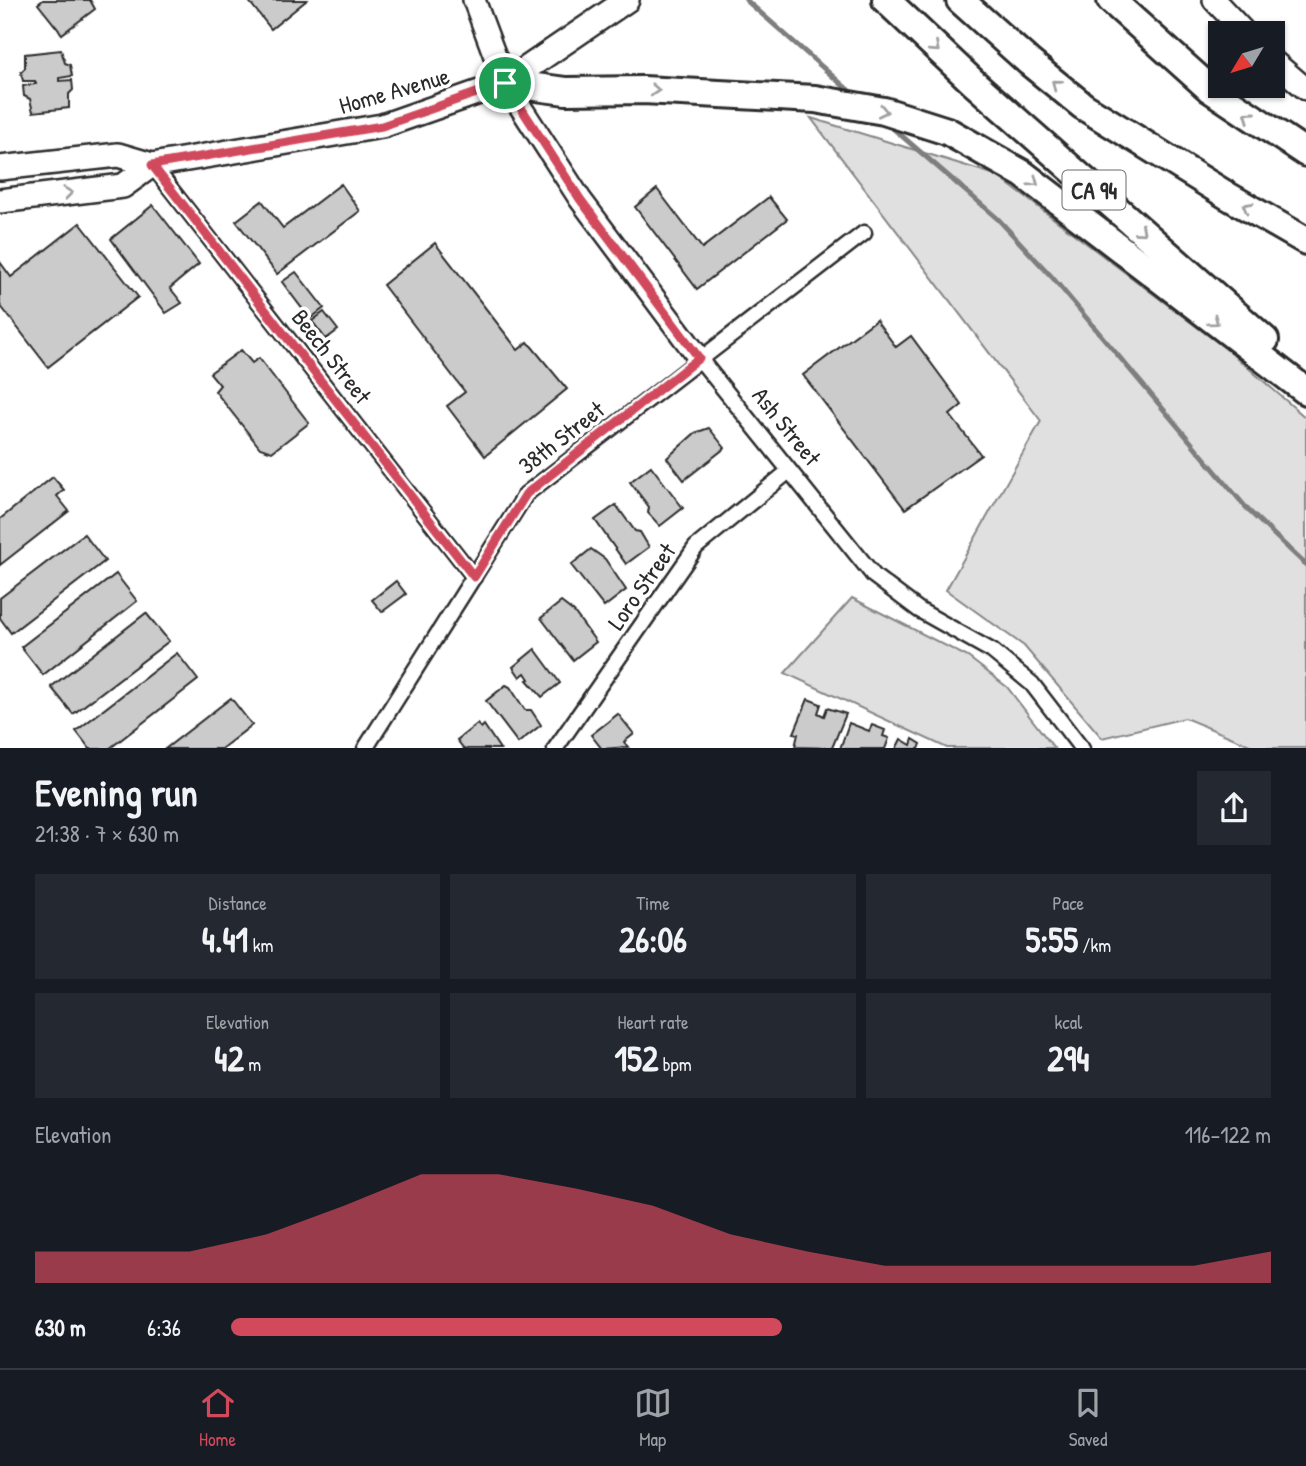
<!DOCTYPE html>
<meta charset="utf-8">
<style>
:root{--surface:#171b24;--page:#242831;--text:#f1f3f6;--muted:#9ea1a6;--line:#363941;--accent:#d1495b}
body{margin:0;font-family:"Patrick Hand",sans-serif;background:var(--page);color:var(--text);height:100vh;display:flex;flex-direction:column;font-size:26px;white-space:nowrap}
*{box-sizing:border-box;margin:0}
p{font-size:23px;color:var(--muted)}
.icon{flex:none;width:38px;height:38px;fill:none;stroke:currentColor;stroke-width:2;stroke-linecap:round;stroke-linejoin:round}
.map{position:relative;height:748px;overflow:hidden}
.sheet{display:flex;flex-direction:column;background:var(--surface);flex:1}
.sheet>*{flex:none}
.needle{width:46px;rotate:232deg}
.fabs{position:absolute;left:1208px;top:21px;display:grid;gap:14px}
.fabs a{display:grid;place-items:center;width:77px;height:77px;border-radius:0px;background:var(--surface);box-shadow:0 2px 5px #0004;font-size:35px}
.pin{position:absolute;display:grid;place-items:center;width:60px;height:60px;color:#fff;margin:-30px;border:4px solid #fff;border-radius:50%;box-shadow:0 2px 7px #0007}
.round{display:grid;place-items:center;flex:none;width:74px;height:74px;border-radius:0px;background:var(--page)}
.overview{display:flex;align-items:center;justify-content:space-between;height:119px;padding:0 35px}
h1{font-size:38px;font-weight:700;line-height:52px}
.metrics{display:grid;grid-template-columns:repeat(3,1fr);gap:10px;height:119px;padding:7px 35px}
.metrics div{display:grid;align-content:center;border-radius:0px;background:var(--page);text-align:center}
.metrics b{font-size:35px;font-weight:700}
.metrics small{font-size:19px;font-weight:400}
.metrics p{font-size:19px}
.chart{height:196px;padding:14px 35px}
.chart p{display:flex;justify-content:space-between}
.chart svg{width:100%;height:126px;margin-top:7px;fill:var(--accent);opacity:.7}
ul{padding:0 35px;list-style:none;font-size:23px}
li{display:grid;grid-template-columns:112px 84px 1fr;align-items:center;height:52px}
li i{height:18px;border-radius:9px;background:var(--accent)}
.menu{display:flex;justify-content:space-around;align-items:center;height:98px;border-top:2px solid var(--line);background:var(--surface);font-size:19px;color:var(--muted)}
.menu a{display:grid;justify-items:center;gap:4px}
.menu .on{color:var(--accent)}
.map>svg:first-child{display:block}
.green{fill:#e0e0e0;stroke:#868686;stroke-width:2}
.lines{fill:none;stroke-linecap:round;stroke-linejoin:round}
.stream{stroke:#7e7e7e;stroke-width:5}
.building{fill:#cbcbcb;stroke:#2b2b2b;stroke-width:2}
.street-casing{stroke:#2b2b2b;stroke-width:19}
.secondary-casing{stroke:#2b2b2b;stroke-width:26}
.primary-casing{stroke:#2b2b2b;stroke-width:28}
.highway-casing{stroke:#2b2b2b;stroke-width:32}
.street{stroke:#fff;stroke-width:14}
.secondary{stroke:#fff;stroke-width:21}
.primary{stroke:#fff;stroke-width:23}
.highway{stroke:#fff;stroke-width:26}
.oneway{stroke:#a0a0a0}
.route-casing{stroke:#fff;stroke-width:14}
.route{stroke:#d1495b;stroke-width:9}
.labels{text-anchor:middle;dominant-baseline:central;stroke-width:7;stroke-linejoin:round;paint-order:stroke}
.shield{fill:#fff;stroke:#6b6b6b;stroke-width:2}
.shield-label{font-size:23px;font-weight:bold;fill:#2b2b2b}
.street-label{font-size:24px;fill:#2b2b2b;stroke:#fff}
</style>
<div class="map">
<svg width="1306" height="749" viewBox="0 0 1306 749">
<rect width="100%" height="100%" fill="#fff"/>
<filter id="ink" filterUnits="userSpaceOnUse"><feTurbulence type="fractalNoise" baseFrequency=".0143" numOctaves="2"/><feDisplacementMap in="SourceGraphic" scale="14" xChannelSelector="R" yChannelSelector="G"/><feConvolveMatrix kernelMatrix="1 2 1 2 8 2 1 2 1" color-interpolation-filters="sRGB"/></filter>
<g filter="url(#ink)">
<!-- green -->
<g class="green">
<polygon points="811,118 996,175 1230,352 1306,418 1306,748 1257,748 1185,718 1102,738 1024,646 946,590 1041,421"/>
<polygon points="852,598 968,657 1007,687 1054,748 947,748 785,673"/>
</g>
<g class="lines">
<!-- stream -->
<g class="stream">
<polyline points="746,0 854,95"/>
<polyline points="888,124 998,219 1052,277 1249,511 1306,565"/>
</g>
</g>
<!-- building -->
<g class="building">
<polygon points="43,0 90,0 95,9 62,34 38,4"/>
<polygon points="248,0 307,0 271,29"/>
<polygon points="61,50 65,63 70,65 72,76 59,78 59,81 72,80 73,90 69,94 69,108 33,112 30,99 24,96 23,86 36,84 35,81 23,81 21,72 25,68 25,54"/>
<polygon points="341,184 360,211 277,274 236,221 262,201 283,228"/>
<polygon points="657,189 702,248 769,197 787,219 697,289 635,207"/>
<polygon points="153,205 199,264 170,288 182,303 166,313 111,239"/>
<polygon points="80,223 138,297 48,367 0,305 0,262 11,277"/>
<polygon points="435,243 518,350 528,342 567,389 485,456 447,406 465,392 383,285"/>
<polygon points="296,272 324,308 310,319 282,282"/>
<polygon points="324,312 338,330 326,339 312,321"/>
<polygon points="876,320 896,347 911,336 962,405 950,415 981,455 905,509 803,375"/>
<polygon points="241,350 252,363 259,358 309,423 272,452 260,448 215,391 220,385 210,373"/>
<polygon points="709,428 725,448 684,480 667,458 695,433"/>
<polygon points="651,466 683,508 660,526 648,513 649,507 630,482"/>
<polygon points="53,477 64,490 57,496 69,511 0,565 0,519"/>
<polygon points="616,505 635,531 640,532 649,547 626,564 595,520"/>
<polygon points="84,534 105,561 11,633 0,618 0,598"/>
<polygon points="591,549 605,559 626,590 604,607 571,565"/>
<polygon points="116,574 137,601 43,675 21,647"/>
<polygon points="396,581 406,594 382,612 372,600"/>
<polygon points="561,602 574,612 596,642 573,660 541,618"/>
<polygon points="146,613 169,641 73,714 51,687"/>
<polygon points="535,649 560,683 542,697 527,680 529,679 525,673 520,677 513,667"/>
<polygon points="177,653 198,680 109,749 90,749 76,731"/>
<polygon points="506,685 510,687 525,710 531,710 541,725 518,743 486,701"/>
<polygon points="231,698 252,725 221,749 165,749"/>
<polygon points="808,699 821,704 818,713 824,716 827,708 846,714 832,748 795,747 798,734 794,733"/>
<polygon points="618,714 634,734 624,742 628,747 602,749 591,735"/>
<polygon points="849,723 869,731 872,725 885,730 883,736 889,738 885,749 840,749"/>
<polygon points="477,724 481,728 484,725 500,749 464,749 457,740"/>
<polygon points="901,739 911,745 913,739 921,744 919,749 896,749"/>
</g>
<g class="lines">
<defs>
<g id="street">
<polyline points="152,165 474,577"/>
<polyline points="699,358 874,576 919,610 992,651 1032,684 1082,749"/>
<polyline points="365,749 526,494 864,233"/>
<polyline points="555,749 696,547 789,471"/>
</g>
<g id="secondary">
<polyline points="474,0 505,83 580,199 699,358"/>
<polyline points="1214,0 1245,33"/>
<polyline points="1272,60 1306,89"/>
</g>
<g id="primary">
<polyline points="0,168 118,155 152,165 382,126 505,83 627,0"/>
<polyline points="0,201 123,186 152,165"/>
</g>
<g id="highway">
<polyline points="886,0 974,83 1265,340"/>
<polyline points="960,0 1029,62 1083,106 1228,196 1306,241"/>
<polyline points="1111,0 1210,89 1306,153"/>
<polyline points="505,83 566,91 643,90 815,99 884,111 947,131 1023,174 1306,391"/>
</g>
</defs>
<!-- street casing -->
<use href="#street" class="street-casing"/>
<!-- secondary casing -->
<use href="#secondary" class="secondary-casing"/>
<!-- primary casing -->
<use href="#primary" class="primary-casing"/>
<!-- highway casing -->
<use href="#highway" class="highway-casing"/>
<!-- street -->
<use href="#street" class="street"/>
<!-- secondary -->
<use href="#secondary" class="secondary"/>
<!-- primary -->
<use href="#primary" class="primary"/>
<!-- highway -->
<use href="#highway" class="highway"/>
</g>
<!-- one-way arrows -->
<defs><path id="oneway-chevron" d="M-2-3.5L2.5 0L-2 3.5" fill="none" stroke-width="1.6" stroke-linecap="round" stroke-linejoin="round" transform="scale(1.75)"/></defs>
<g class="oneway">
<use href="#oneway-chevron" transform="translate(935 48) rotate(42)"/>
<use href="#oneway-chevron" transform="translate(1056 84) rotate(-141)"/>
<use href="#oneway-chevron" transform="translate(655 90) rotate(3)"/>
<use href="#oneway-chevron" transform="translate(883 111) rotate(12)"/>
<use href="#oneway-chevron" transform="translate(1249 116) rotate(-145)"/>
<use href="#oneway-chevron" transform="translate(1034 182) rotate(36)"/>
<use href="#oneway-chevron" transform="translate(68 193) rotate(-7)"/>
<use href="#oneway-chevron" transform="translate(1247 207) rotate(-150)"/>
<use href="#oneway-chevron" transform="translate(1141 231) rotate(41)"/>
<use href="#oneway-chevron" transform="translate(1214 321) rotate(37)"/>
</g>
</g>
<g class="lines" filter="url(#ink)">
<defs>
<polygon id="route" points="505,83 580,199 699,358 526,494 474,577 152,165 382,126"/>
</defs>
<!-- route casing -->
<use href="#route" class="route-casing"/>
<!-- route -->
<use href="#route" class="route"/>
</g>
<g class="labels">
<!-- shield labels -->
<rect class="shield" x="1062.5" y="170.5" width="63" height="39" rx="5"/>
<g class="shield-label">
<text x="1094" y="190">CA 94</text>
</g>
<!-- street labels -->
<g class="street-label">
<text transform="translate(394 90) rotate(-16)">Home Avenue</text>
<text transform="translate(332 356) rotate(52)">Beech Street</text>
<text transform="translate(787 426) rotate(51)">Ash Street</text>
<text transform="translate(561 437) rotate(-38)">38th Street</text>
<text transform="translate(641 586) rotate(-55)">Loro Street</text>
</g>
</g>
</svg>
<div class="fabs">
<a><svg class="needle" viewBox="-14 -14 28 28"><path d="M0-13l5 13h-10z" fill="#e53935"/><path d="M0 13l5-13h-10z" fill="#9ea1a6"/></svg></a>
</div>
<div class="pin" style="left:505px;top:83px;background:#1e9e55"><svg class="icon" aria-label="arrive" viewBox="0 0 24 24"><path d="M6 21V4h12l-3 4 3 4H6"/></svg></div>
</div>
<section class="sheet">
<div class="overview"><div><h1>Evening run</h1><p>21:38 · 7 × 630 m</p></div><a class="round"><svg class="icon" aria-label="share" viewBox="0 0 24 24"><path d="M12 15V3M7 8l5-5 5 5M5 13v7h14v-7"/></svg></a></div>
<div class="metrics">
<div><p>Distance</p><b>4.41<small> km</small></b></div>
<div><p>Time</p><b>26:06</b></div>
<div><p>Pace</p><b>5:55<small> /km</small></b></div>
</div>
<div class="metrics">
<div><p>Elevation</p><b>42<small> m</small></b></div>
<div><p>Heart rate</p><b>152<small> bpm</small></b></div>
<div><p>kcal</p><b>294</b></div>
</div>
<div class="chart"><p><span>Elevation</span>116–122 m</p>
<svg viewBox="0 0 160 44" preserveAspectRatio="none"><path d="M0 44V33L10 33L20 33L30 27L40 17L50 6L60 6L70 11L80 17L90 27L100 33L110 38L120 38L130 38L140 38L150 38L160 33V44z"/></svg>
</div>
<ul>
<li><b>630 m</b>6:36<i style="width:53%"></i></li>
</ul>
</section>
<nav class="menu">
<a class="on"><svg class="icon" aria-label="home" viewBox="0 0 24 24"><path d="M3 11l9-7 9 7M6 9v11h12V9"/></svg>Home</a>
<a><svg class="icon" aria-label="map" viewBox="0 0 24 24"><path d="M3 6l6-2 6 2 6-2v14l-6 2-6-2-6 2zM9 4v14M15 6v14"/></svg>Map</a>
<a><svg class="icon" aria-label="saved" viewBox="0 0 24 24"><path d="M7 4h10v16l-5-4-5 4z"/></svg>Saved</a>
</nav>
